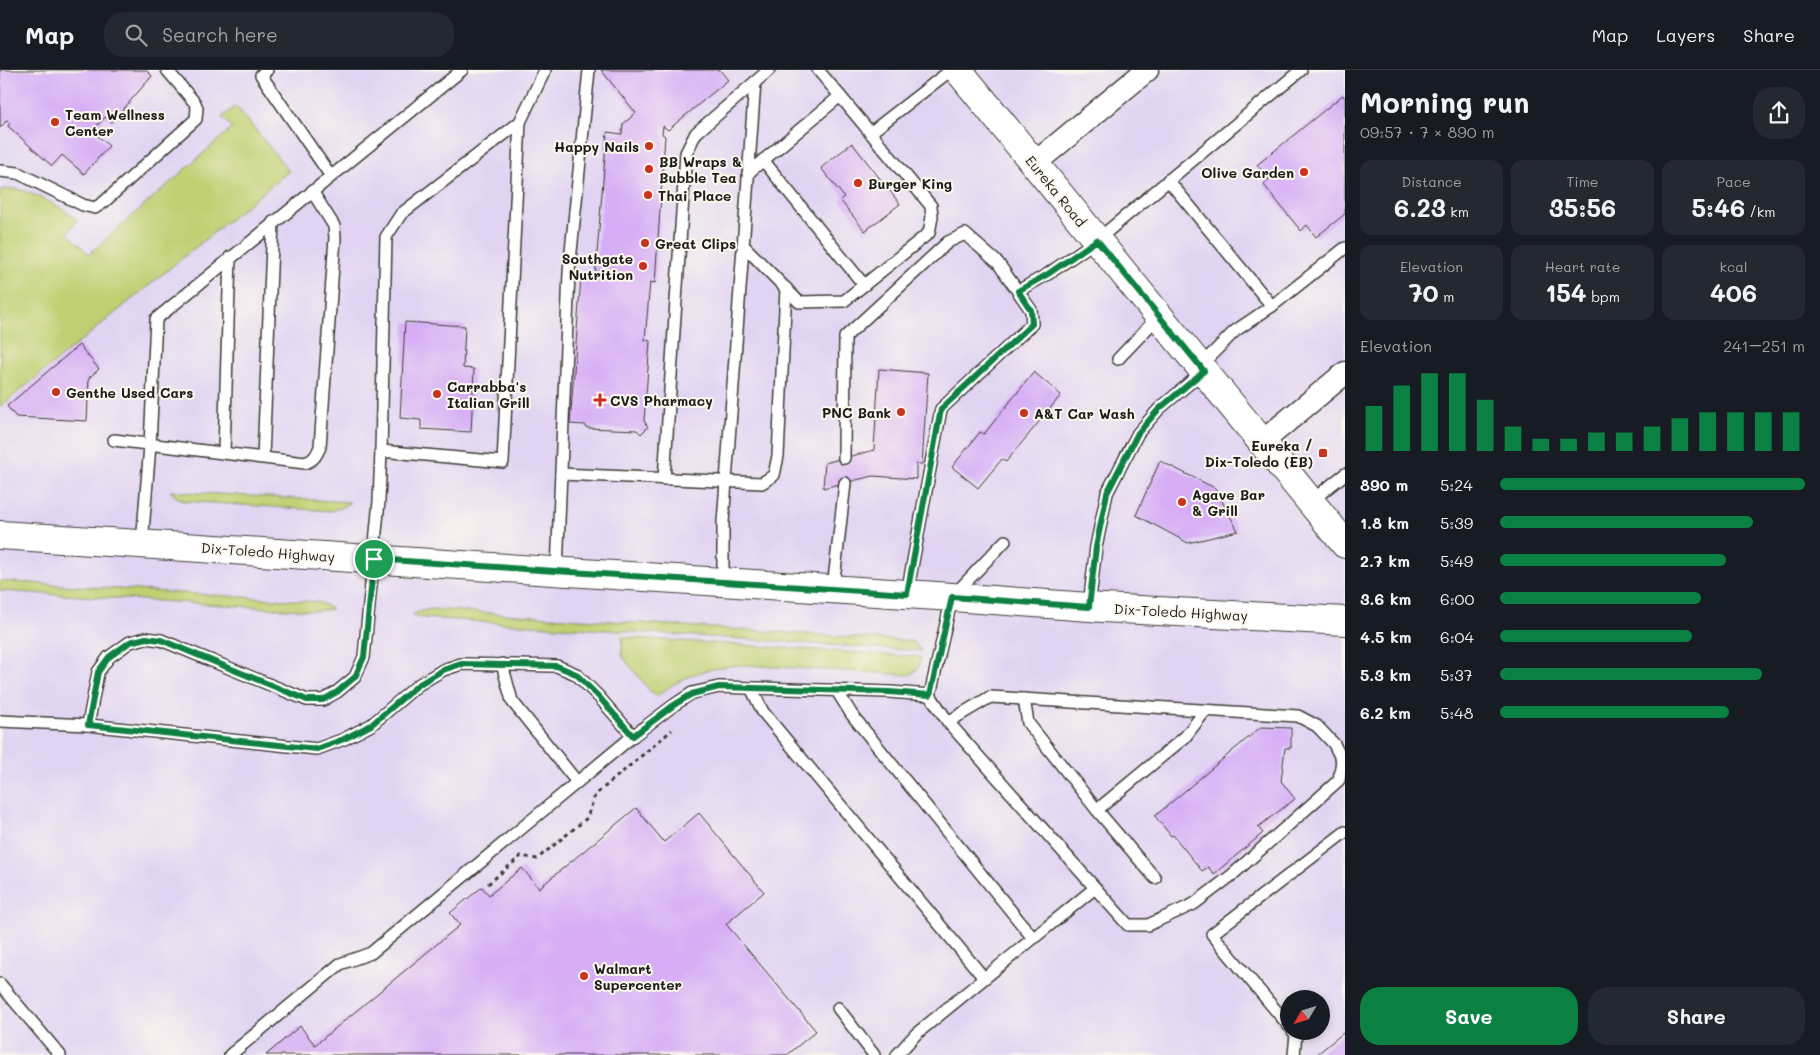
<!DOCTYPE html>
<meta charset="utf-8">
<style>
:root{--surface:#171b24;--page:#242831;--text:#f1f3f6;--muted:#9ea1a6;--line:#363941;--accent:#0b8043}
body{margin:0;font-family:Mali,sans-serif;background:var(--page);color:var(--text);height:100vh;display:flex;flex-direction:column;font-size:19px;white-space:nowrap}
*{box-sizing:border-box;margin:0}
p{font-size:16px;color:var(--muted)}
.icon{flex:none;width:28px;height:28px;fill:none;stroke:currentColor;stroke-width:2;stroke-linecap:round;stroke-linejoin:round}
.map{position:relative;flex:1;overflow:hidden}
.panel{display:flex;flex-direction:column;background:var(--surface);width:475px}
.panel>*{flex:none}
.needle{width:32px;rotate:232deg}
.tools{position:absolute;left:1280px;top:920px;display:grid;gap:10px}
.tools a{display:grid;place-items:center;width:50px;height:50px;border-radius:50%;background:var(--surface);box-shadow:0 2px 8px #0003;font-size:25px}
.pin{position:absolute;display:grid;place-items:center;width:42px;height:42px;color:#fff;margin:-21px;border:2px solid #fff;border-radius:50%;box-shadow:0 1px 5px #0007}
.round{display:grid;place-items:center;flex:none;width:52px;height:52px;border-radius:20px;background:var(--page)}
.summary{display:flex;align-items:center;justify-content:space-between;height:85px;padding:0 15px}
h1{font-size:28px;font-weight:800;line-height:38px}
.figures{display:grid;grid-template-columns:repeat(3,1fr);gap:8px;height:85px;padding:5px 15px}
.figures div{display:grid;align-content:center;border-radius:12px;background:var(--page);text-align:center}
.figures b{font-size:25px;font-weight:800}
.figures small{font-size:14px;font-weight:400}
.figures p{font-size:14px}
.chart{height:140px;padding:10px 15px}
.chart p{display:flex;justify-content:space-between}
.chart svg{width:100%;height:90px;margin-top:5px;stroke:var(--accent);stroke-width:6}
.action{display:flex;gap:10px;margin-top:auto;padding:10px 15px}
.action a{flex:1;height:58px;border-radius:20px;background:var(--accent);color:#fff;font-size:20px;font-weight:800;line-height:58px;text-align:center}
.action a+a{background:var(--page);color:var(--text)}
ul{padding:0 15px;list-style:none;font-size:16px}
li{display:grid;grid-template-columns:80px 60px 1fr;align-items:center;height:38px}
li i{height:12px;border-radius:6px;background:var(--accent)}
header{display:flex;align-items:center;gap:30px;box-sizing:border-box;height:70px;padding:0 25px;background:var(--surface);border-bottom:1px solid var(--line)}
header strong{font-size:24px}
nav{display:flex;gap:28px;margin-inline-start:auto;font-size:18px}
.search{width:350px;height:45px;background:var(--page);display:flex;align-items:center;gap:12px;box-sizing:border-box;padding:0 18px;border-radius:20px;color:var(--muted);font-size:19px}
main{display:flex;flex:1;min-height:0}
.map>svg:first-child{display:block}
.built{fill:#e1d4f3;fill-rule:evenodd}
.green{fill:#bfcf71;stroke:#6e7646}
.building{fill:#d7aef6}
.lines{fill:none;stroke-linecap:round;stroke-linejoin:round}
.service-casing{stroke:#3d3a36;stroke-width:14}
.minor-casing{stroke:#3d3a36;stroke-width:25}
.secondary-casing{stroke:#3d3a36;stroke-width:30}
.primary-casing{stroke:#3d3a36;stroke-width:30}
.path{stroke:#3d3a36;stroke-width:3;stroke-dasharray:4 4;stroke-linecap:butt}
.service{stroke:#fff;stroke-width:11}
.minor{stroke:#fff;stroke-width:22}
.secondary{stroke:#fff;stroke-width:28}
.primary{stroke:#fff;stroke-width:28}
.route-casing{stroke:#fff;stroke-width:10}
.route{stroke:#0b8043;stroke-width:6}
.poi-dot{fill:#c8321e;stroke:#fbf7ec;stroke-width:2}
.labels{text-anchor:middle;dominant-baseline:central;stroke-width:4;stroke-linejoin:round;paint-order:stroke}
.poi-label{font-size:14px;font-weight:bold;fill:#1c1c1c;stroke:#fbf7ec;text-anchor:start}
.street-label{font-size:14px;fill:#1c1c1c;stroke:#fbf7ec}
</style>
<header>
<strong>Map</strong>
<div class="search"><svg class="icon" aria-label="search" viewBox="0 0 24 24"><circle cx="10" cy="10" r="6"/><path d="M15 15l6 6"/></svg>Search here</div>
<nav><a>Map</a><a>Layers</a><a>Share</a></nav>
</header>
<main>
<div class="map">
<svg width="1345" height="985" viewBox="0 0 1345 985">
<rect width="100%" height="100%" fill="#fbf7ec"/>
<filter id="ink" filterUnits="userSpaceOnUse"><feTurbulence type="fractalNoise" baseFrequency=".02" numOctaves="2"/><feDisplacementMap in="SourceGraphic" scale="10" xChannelSelector="R" yChannelSelector="G"/><feConvolveMatrix kernelMatrix="1 2 1 2 8 2 1 2 1" color-interpolation-filters="sRGB"/></filter>
<filter id="wash" filterUnits="userSpaceOnUse"><feTurbulence type="fractalNoise" baseFrequency=".0096" numOctaves="4" result="noise"/><feDisplacementMap in="SourceGraphic" scale="20" xChannelSelector="R" yChannelSelector="G"/><feGaussianBlur stdDeviation="1.12" result="paint"/><feColorMatrix in="noise" values="0 0 0 0 0 0 0 0 0 0 0 0 0 0 0 0 0 1.4 0 .05"/><feComposite in="paint" operator="in"/></filter>
<g filter="url(#wash)">
<rect width="100%" height="100%" fill="#f6e3cb"/>
<!-- built -->
<path class="built" d="M0,0H1345V985H0ZM1289,929H1321V961H1289Z"/>
<!-- green -->
<g class="green">
<path d="M236,36L289,101L0,337V120C5,119 11,118 16,119C31,121 67,140 77,150L68,163L89,184L232,58L222,47Z"/>
<polygon points="170,421 350,432 341,438 331,441 184,431 175,426"/>
<polygon points="0,511 319,532 332,539 317,541 0,521"/>
<polygon points="431,539 910,571 915,573 921,581 424,548 412,545 421,541"/>
<path d="M622,567L921,587L918,599L910,605L745,595C711,597 684,604 657,626L650,621L622,586Z"/>
</g>
<g id="blocks">
<!-- building -->
<g class="building">
<polygon points="0,0 146,0 152,6 112,52 105,47 92,61 109,76 84,104 62,85 52,96 8,56 10,53 7,50 0,58"/>
<polygon points="601,0 720,0 728,10 668,60 663,56 662,64 665,66 655,213 650,212 645,270 650,271 644,351 648,357 641,364 637,360 587,358 585,355 570,354 581,207 595,208 607,62 622,64 623,54 636,43"/>
<polygon points="1343,25 1345,28 1345,144 1316,167 1307,155 1301,161 1264,115 1269,109 1257,95"/>
<polygon points="852,73 900,134 865,161 840,130 844,127 821,98"/>
<polygon points="405,252 465,256 463,298 474,299 471,362 421,359 421,350 400,348"/>
<polygon points="79,275 99,299 89,308 87,351 16,347 7,336"/>
<polygon points="879,299 928,303 922,394 916,394 916,409 873,406 823,418 825,393 874,380"/>
<polygon points="1034,302 1061,325 1006,392 1002,389 978,418 952,397 980,362 984,364"/>
<polygon points="1160,391 1215,418 1238,461 1188,473 1136,445"/>
<polygon points="1261,657 1291,658 1291,678 1285,678 1281,711 1295,729 1258,757 1263,763 1214,804 1208,797 1202,801 1173,765 1171,766 1155,746"/>
<polygon points="636,738 664,772 699,743 764,822 726,854 816,961 787,985 266,985 300,956 315,975 460,855 450,843 482,817 489,825 522,798 539,818"/>
<polygon points="1343,963 1345,966 1345,985 1316,985"/>
</g>
</g>
</g>
<g filter="url(#ink)">
<use href="#blocks" fill-opacity="0" stroke="#3d3a36" stroke-width="1"/>
<g class="lines">
<defs>
<g id="service">
<polyline points="267,0 261,5 330,105"/>
<polyline points="818,0 840,26"/>
<polyline points="870,63 951,0"/>
<polyline points="763,90 864,215"/>
<polyline points="0,101 18,103 83,135 95,138 104,132 196,49 197,38 195,33 167,0"/>
<polyline points="1168,110 1272,236"/>
<polyline points="743,175 799,232 844,231 929,163 932,147 931,136 840,26 748,103"/>
<polyline points="1018,221 1048,204 1097,170 1301,0"/>
<polyline points="1118,289 1159,246"/>
<polyline points="1200,296 1235,261 1272,236 1345,178"/>
<path d="M114,370L305,393C314,390 316,386 320,377L335,168L334,156L312,121"/>
<polyline points="381,381 386,167 401,144 520,52"/>
<polyline points="224,382 230,187"/>
<polyline points="263,387 273,152"/>
<polyline points="844,388 845,267 948,172 965,164 998,193 1031,240 1032,254 941,339 907,524"/>
<polyline points="561,404 762,413 774,405 778,386 786,218"/>
<polyline points="664,409 686,83 696,63 755,12"/>
<polyline points="1310,432 1345,404"/>
<polyline points="142,474 150,375 156,249 462,0"/>
<polyline points="557,501 569,202 589,0"/>
<polyline points="723,512 723,453 755,12 769,0"/>
<polyline points="833,519 845,413"/>
<polyline points="1089,537 1096,477 1107,423 1138,363 1159,339 1204,301"/>
<polyline points="502,594 512,631 577,712"/>
<polyline points="751,618 763,642 984,908"/>
<polyline points="837,621 852,645 1033,868"/>
<polyline points="1024,629 1028,653 1097,740 1155,808"/>
<polyline points="0,651 88,655 317,679 344,669 371,655 418,615 443,600 461,594 557,596 576,604 599,627 633,666"/>
<polyline points="948,652 990,627 1298,646 1317,656 1334,674 1342,690 1339,710 1232,805 1194,834 1148,855 1128,855 948,652 930,625 952,527 1005,471"/>
<polyline points="88,655 98,602 109,587 130,572 146,568 161,570 307,630 323,630 337,622 355,607 364,587 379,431 381,381 503,392 520,52 545,0"/>
<polyline points="1097,740 1185,667 1205,641"/>
<polyline points="0,914 60,985"/>
<polyline points="838,938 874,985"/>
<polyline points="1289,956 1212,864 1345,762"/>
<polyline points="1293,961 1296,964 1294,985"/>
<polyline points="230,985 340,894 371,883 633,666 674,635 692,623 719,617 889,622 930,625"/>
<polyline points="897,985 916,964 1095,818"/>
</g>
<g id="minor">
<polyline points="1034,94 1147,0"/>
<polyline points="1262,372 1345,303"/>
</g>
<polyline id="secondary" points="958,0 1345,474"/>
<polyline id="primary" points="0,465 952,527 1103,538 1345,551"/>
</defs>
<!-- service casing -->
<use href="#service" class="service-casing"/>
<!-- minor casing -->
<use href="#minor" class="minor-casing"/>
<!-- secondary casing -->
<use href="#secondary" class="secondary-casing"/>
<!-- primary casing -->
<use href="#primary" class="primary-casing"/>
<!-- path -->
<polyline class="path" points="488,814 521,786 537,789 587,748 595,725 672,660"/>
<!-- service -->
<use href="#service" class="service"/>
<!-- minor -->
<use href="#minor" class="minor"/>
<!-- secondary -->
<use href="#secondary" class="secondary"/>
<!-- primary -->
<use href="#primary" class="primary"/>
</g>
</g>
<g class="lines" filter="url(#ink)">
<defs>
<polygon id="route" points="1097,170 1204,301 1159,339 1138,363 1107,423 1096,477 1089,537 952,527 930,625 889,622 719,617 692,624 674,635 633,666 599,627 576,604 557,596 461,594 443,600 418,615 371,655 344,669 317,679 88,655 98,602 109,587 130,572 146,568 161,570 307,630 323,630 337,622 355,607 364,587 374,489 907,524 941,339 1032,254 1031,240 1018,221 1048,204"/>
</defs>
<!-- route casing -->
<use href="#route" class="route-casing"/>
<!-- route -->
<use href="#route" class="route"/>
</g>
<!-- markers -->
<g class="poi-dot">
<circle cx="55" cy="52" r="5"/>
<circle cx="649" cy="76" r="5"/>
<circle cx="649" cy="99" r="5"/>
<circle cx="1304" cy="102" r="5"/>
<circle cx="858" cy="113" r="5"/>
<circle cx="648" cy="125" r="5"/>
<circle cx="645" cy="173" r="5"/>
<circle cx="643" cy="196" r="5"/>
<circle cx="56" cy="322" r="5"/>
<circle cx="437" cy="324" r="5"/>
<path d="M597.5 322.5h5v5h5v5h-5v5h-5v-5h-5v-5h5z"/>
<circle cx="901" cy="342" r="5"/>
<circle cx="1024" cy="343" r="5"/>
<rect x="1318" y="378" width="10" height="10" rx="2.5"/>
<circle cx="1182" cy="432" r="5"/>
<circle cx="584" cy="906" r="5"/>
</g>
<g class="labels">
<!-- poi labels -->
<g class="poi-label">
<text x="65" y="44">Team Wellness<tspan x="65" dy="16">Center</tspan></text>
<text x="639" y="76" text-anchor="end">Happy Nails</text>
<text x="659" y="91">BB Wraps &amp;<tspan x="659" dy="16">Bubble Tea</tspan></text>
<text x="1294" y="102" text-anchor="end">Olive Garden</text>
<text x="868" y="113">Burger King</text>
<text x="658" y="125">Thai Place</text>
<text x="655" y="173">Great Clips</text>
<text x="633" y="188" text-anchor="end">Southgate<tspan x="633" dy="16">Nutrition</tspan></text>
<text x="447" y="316">Carrabba's<tspan x="447" dy="16">Italian Grill</tspan></text>
<text x="66" y="322">Genthe Used Cars</text>
<text x="610" y="330">CVS Pharmacy</text>
<text x="891" y="342" text-anchor="end">PNC Bank</text>
<text x="1034" y="343">A&amp;T Car Wash</text>
<text x="1313" y="375" text-anchor="end">Eureka /<tspan x="1313" dy="16">Dix-Toledo (EB)</tspan></text>
<text x="1192" y="424">Agave Bar<tspan x="1192" dy="16">&amp; Grill</tspan></text>
<text x="594" y="898">Walmart<tspan x="594" dy="16">Supercenter</tspan></text>
</g>
<!-- street labels -->
<g class="street-label">
<text transform="translate(1056 121) rotate(51)">Eureka Road</text>
<text transform="translate(268 482) rotate(4)">Dix-Toledo Highway</text>
<text transform="translate(1181 542) rotate(3)">Dix-Toledo Highway</text>
</g>
</g>
</svg>
<div class="tools">
<a><svg class="needle" viewBox="-14 -14 28 28"><path d="M0-13l5 13h-10z" fill="#e53935"/><path d="M0 13l5-13h-10z" fill="#9ea1a6"/></svg></a>
</div>
<div class="pin" style="left:374px;top:489px;background:#1e9e55"><svg class="icon" aria-label="arrive" viewBox="0 0 24 24"><path d="M6 21V4h12l-3 4 3 4H6"/></svg></div>
</div>
<section class="panel">
<div class="summary"><div><h1>Morning run</h1><p>09:57 · 7 × 890 m</p></div><a class="round"><svg class="icon" aria-label="share" viewBox="0 0 24 24"><path d="M12 15V3M7 8l5-5 5 5M5 13v7h14v-7"/></svg></a></div>
<div class="figures">
<div><p>Distance</p><b>6.23<small> km</small></b></div>
<div><p>Time</p><b>35:56</b></div>
<div><p>Pace</p><b>5:46<small> /km</small></b></div>
</div>
<div class="figures">
<div><p>Elevation</p><b>70<small> m</small></b></div>
<div><p>Heart rate</p><b>154<small> bpm</small></b></div>
<div><p>kcal</p><b>406</b></div>
</div>
<div class="chart"><p><span>Elevation</span>241–251 m</p>
<svg viewBox="0 0 160 44" preserveAspectRatio="none"><path d="M5 44V22M15 44V12M25 44V6M35 44V6M45 44V19M55 44V32M65 44V38M75 44V38M85 44V35M95 44V35M105 44V32M115 44V28M125 44V25M135 44V25M145 44V25M155 44V25"/></svg>
</div>
<ul>
<li><b>890 m</b>5:24<i style="width:100%"></i></li>
<li><b>1.8 km</b>5:39<i style="width:83%"></i></li>
<li><b>2.7 km</b>5:49<i style="width:74%"></i></li>
<li><b>3.6 km</b>6:00<i style="width:66%"></i></li>
<li><b>4.5 km</b>6:04<i style="width:63%"></i></li>
<li><b>5.3 km</b>5:37<i style="width:86%"></i></li>
<li><b>6.2 km</b>5:48<i style="width:75%"></i></li>
</ul>
<div class="action"><a>Save</a><a>Share</a></div>
</section>
</main>
